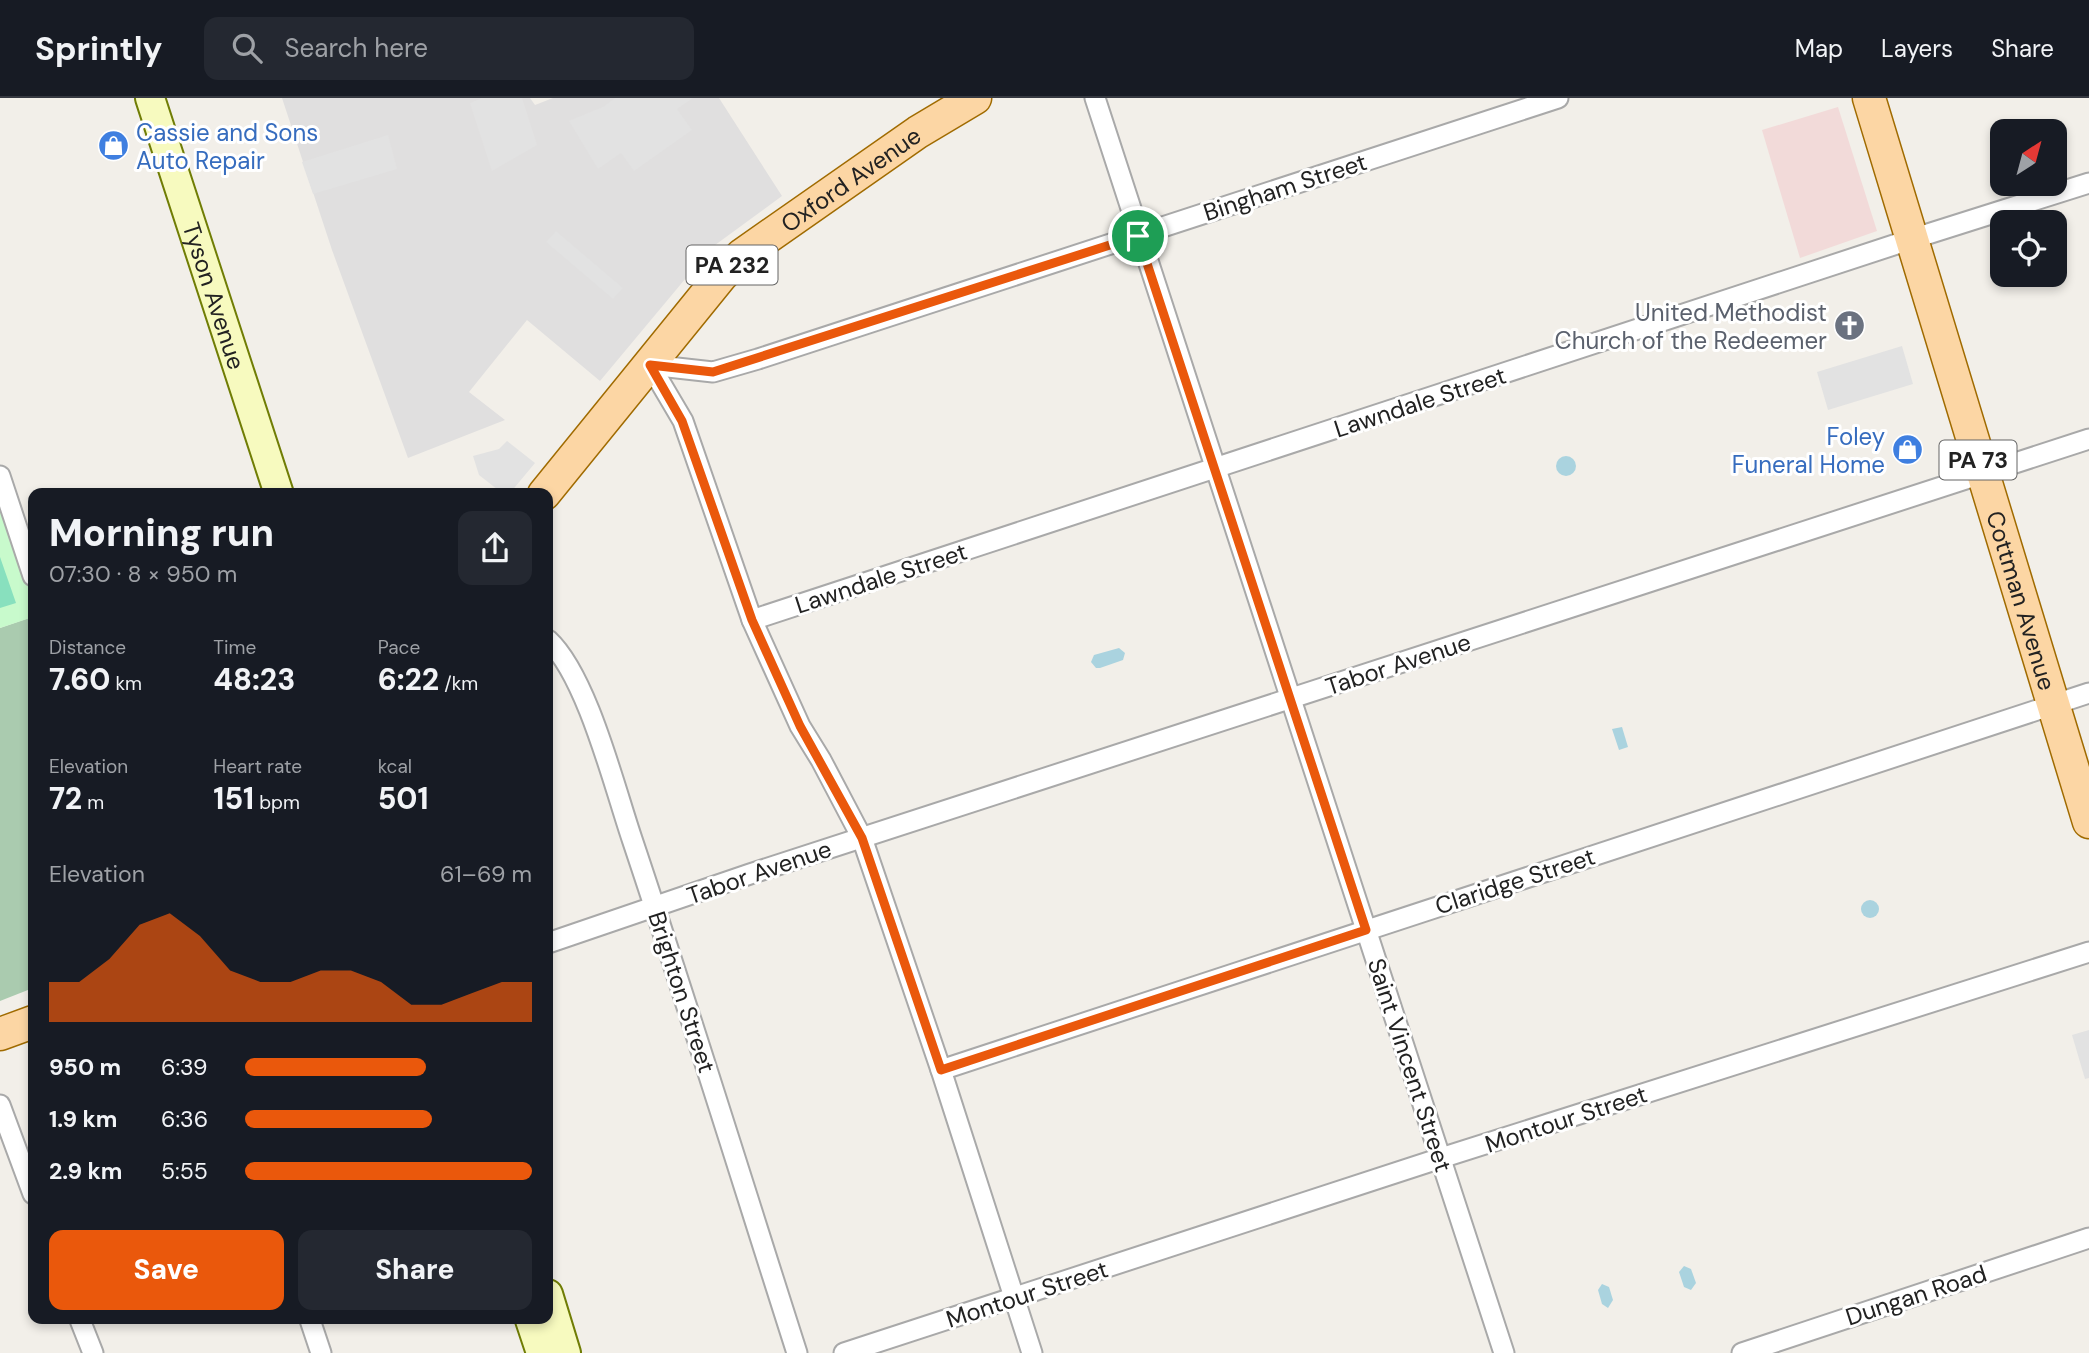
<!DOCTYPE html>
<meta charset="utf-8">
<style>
:root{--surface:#171b24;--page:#242831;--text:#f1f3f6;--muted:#9ea1a6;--line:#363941;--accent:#ea580c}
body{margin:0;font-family:"DM Sans",sans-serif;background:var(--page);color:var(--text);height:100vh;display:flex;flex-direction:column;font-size:26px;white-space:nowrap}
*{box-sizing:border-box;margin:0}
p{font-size:23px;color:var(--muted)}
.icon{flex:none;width:38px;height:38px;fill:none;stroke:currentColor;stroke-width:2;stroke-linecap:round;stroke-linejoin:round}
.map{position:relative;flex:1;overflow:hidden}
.panel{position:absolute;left:28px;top:390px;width:525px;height:836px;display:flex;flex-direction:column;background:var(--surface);border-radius:14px;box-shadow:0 4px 10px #0003}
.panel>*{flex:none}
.needle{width:46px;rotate:36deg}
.tools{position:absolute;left:1990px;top:21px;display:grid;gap:14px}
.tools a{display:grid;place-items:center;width:77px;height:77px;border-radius:14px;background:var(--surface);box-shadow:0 4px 10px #0003;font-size:35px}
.pin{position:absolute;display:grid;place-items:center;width:60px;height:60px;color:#fff;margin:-30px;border:4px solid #fff;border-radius:50%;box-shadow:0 2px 7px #0007}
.round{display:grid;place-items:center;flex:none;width:74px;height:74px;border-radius:14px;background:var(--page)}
.overview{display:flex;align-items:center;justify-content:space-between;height:119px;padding:0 21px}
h1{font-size:38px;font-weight:800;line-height:52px}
.metrics{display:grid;grid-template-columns:repeat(3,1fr);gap:10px;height:119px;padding:7px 21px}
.metrics div{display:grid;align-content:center}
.metrics b{font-size:30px;font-weight:800}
.metrics small{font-size:19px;font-weight:400}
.metrics p{font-size:19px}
.chart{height:196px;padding:14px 21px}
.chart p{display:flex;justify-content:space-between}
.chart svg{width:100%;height:126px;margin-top:7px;fill:var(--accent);opacity:.7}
.primary-button{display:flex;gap:14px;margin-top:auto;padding:14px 21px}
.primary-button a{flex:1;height:80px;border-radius:14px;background:var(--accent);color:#fff;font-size:28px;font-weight:800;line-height:80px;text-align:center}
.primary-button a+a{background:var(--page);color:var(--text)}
ul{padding:0 21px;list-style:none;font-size:23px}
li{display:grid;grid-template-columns:112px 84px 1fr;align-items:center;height:52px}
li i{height:18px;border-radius:9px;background:var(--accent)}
header{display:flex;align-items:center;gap:42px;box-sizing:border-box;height:98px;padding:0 35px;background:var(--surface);border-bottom:2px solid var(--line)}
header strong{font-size:33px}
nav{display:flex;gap:38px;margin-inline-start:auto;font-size:24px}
.search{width:490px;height:63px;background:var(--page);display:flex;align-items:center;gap:18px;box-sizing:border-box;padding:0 24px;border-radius:14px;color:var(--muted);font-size:26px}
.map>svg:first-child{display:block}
.residential{fill:#e0dfdf}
.commercial{fill:#f2dad9}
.cemetery{fill:#aacbaf}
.park{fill:#c8facc}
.pitch{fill:#88e0be}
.parking{fill:#e2e2e2}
.water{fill:#aad3df}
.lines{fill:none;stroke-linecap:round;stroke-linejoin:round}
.street-casing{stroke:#a9a9a9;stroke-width:23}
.secondary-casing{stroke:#707d05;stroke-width:32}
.primary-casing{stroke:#a06b00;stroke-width:35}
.street{stroke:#fff;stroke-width:19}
.secondary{stroke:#f7fabf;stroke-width:28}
.primary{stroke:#fcd6a4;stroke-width:32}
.route-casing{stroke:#fff;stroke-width:14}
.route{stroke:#ea580c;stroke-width:9}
.labels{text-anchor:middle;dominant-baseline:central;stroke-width:6;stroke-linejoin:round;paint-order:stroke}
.shield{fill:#fff;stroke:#646464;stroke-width:2}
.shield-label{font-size:23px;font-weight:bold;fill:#222}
.shop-label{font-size:24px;fill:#366cbe;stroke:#fff;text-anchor:start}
.street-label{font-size:24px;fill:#222;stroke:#fff}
.worship-label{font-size:24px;fill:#5b616d;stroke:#fff;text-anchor:end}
</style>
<header>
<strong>Sprintly</strong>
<div class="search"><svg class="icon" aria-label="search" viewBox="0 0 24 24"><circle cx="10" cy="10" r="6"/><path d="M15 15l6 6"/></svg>Search here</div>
<nav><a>Map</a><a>Layers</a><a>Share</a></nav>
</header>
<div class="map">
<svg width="2089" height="1255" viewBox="0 0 2089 1255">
<rect width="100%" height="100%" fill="#f2efe9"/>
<!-- residential -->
<polygon class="residential" points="282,0 530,0 535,7 553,0 719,0 782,98 711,150 600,283 527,222 469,294 505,322 408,360 332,152"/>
<!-- commercial -->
<polygon class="commercial" points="1838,9 1877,133 1800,160 1762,32"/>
<!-- cemetery -->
<polygon class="cemetery" points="32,519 33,890 0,903 0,530"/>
<!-- park -->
<polygon class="park" points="0,402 33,502 33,519 0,530"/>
<!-- pitch -->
<polygon class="pitch" points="0,459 16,505 0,510"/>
<!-- parking -->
<g class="parking">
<polygon points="482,0 522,0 537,47 492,73 470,5"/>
<polygon points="615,0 693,0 677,11 692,32 634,73 621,55 598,71 569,23 603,9"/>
<polygon points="388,37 397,71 313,96 302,64"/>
<polygon points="556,133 623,190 613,201 546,144"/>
<polygon points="1902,248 1913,286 1828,312 1817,274"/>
<polygon points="507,343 535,365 510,395 502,395 479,377 473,358 499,351"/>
<polygon points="2089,932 2089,980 2085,981 2072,937"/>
</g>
<!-- water -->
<g class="water">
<circle cx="1566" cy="368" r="10"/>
<polygon points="1119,550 1125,555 1123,562 1100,570 1096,570 1091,564 1094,557"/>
<polygon points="1622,629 1628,649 1619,652 1612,631"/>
<circle cx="1870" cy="811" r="9"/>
<polygon points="1684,1168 1691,1171 1696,1185 1691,1192 1684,1189 1679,1174"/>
<polygon points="1602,1186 1609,1189 1613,1202 1608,1210 1602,1206 1598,1192"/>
</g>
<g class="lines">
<defs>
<g id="street">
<polyline points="1095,0 1504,1255"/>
<polyline points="650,267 683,323 752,522 800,628 821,662 862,740 941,972 1032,1255"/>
<polyline points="650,267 713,274 758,261 1558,0"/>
<polyline points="0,378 33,478"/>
<polyline points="752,522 1912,141 2089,85"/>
<path d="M548,542C587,578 614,688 632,741C689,911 742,1083 797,1255"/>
<polyline points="548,845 750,776 2089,341"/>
<polyline points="941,972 2089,595"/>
<polyline points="0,1007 33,1096"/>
<polyline points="80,1222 93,1255"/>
<polyline points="310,1222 321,1255"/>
<polyline points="844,1255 1441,1060 2089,854"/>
<polyline points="1742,1255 2089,1140"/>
</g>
<g id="secondary">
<path id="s1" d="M150,0L279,396"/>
<polyline points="548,1196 566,1255"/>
<polyline points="530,1222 541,1255"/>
</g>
<g id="primary">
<path id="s2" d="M1869,0L2089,724"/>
<path id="s3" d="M544,396L721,178L742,157L918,34L975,0"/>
<polyline points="0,936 33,924"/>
</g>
</defs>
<!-- street casing -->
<use href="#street" class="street-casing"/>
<!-- secondary casing -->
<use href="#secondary" class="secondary-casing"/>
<!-- primary casing -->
<use href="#primary" class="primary-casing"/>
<!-- street -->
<use href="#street" class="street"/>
<!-- secondary -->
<use href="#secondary" class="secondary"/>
<!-- primary -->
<use href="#primary" class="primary"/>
</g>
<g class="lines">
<defs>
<polygon id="route" points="1138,138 1366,832 941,972 862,740 800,628 752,522 682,323 650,267 713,274"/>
</defs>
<!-- route casing -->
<use href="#route" class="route-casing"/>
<!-- route -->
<use href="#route" class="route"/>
</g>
<!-- icons -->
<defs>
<symbol id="shop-disc" viewBox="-11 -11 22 22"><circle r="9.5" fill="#3f7fe0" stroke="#fff"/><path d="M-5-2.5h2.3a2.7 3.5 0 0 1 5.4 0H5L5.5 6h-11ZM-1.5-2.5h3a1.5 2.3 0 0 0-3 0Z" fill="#fff"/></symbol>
<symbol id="church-disc" viewBox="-11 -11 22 22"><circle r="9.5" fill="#6b7280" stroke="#fff"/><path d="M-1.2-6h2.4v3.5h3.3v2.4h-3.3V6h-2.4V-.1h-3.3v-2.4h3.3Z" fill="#fff"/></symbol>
</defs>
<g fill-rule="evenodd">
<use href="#shop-disc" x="96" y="30" width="35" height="35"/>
<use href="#church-disc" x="1832" y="210" width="35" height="35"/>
<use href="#shop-disc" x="1890" y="334" width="35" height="35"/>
</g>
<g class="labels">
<!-- shield labels -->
<g class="shield">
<rect x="686.5" y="147.5" width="91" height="39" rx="5"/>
<rect x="1939.5" y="342.5" width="77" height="39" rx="5"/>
</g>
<g class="shield-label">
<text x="732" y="167">PA 232</text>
<text x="1978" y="362">PA 73</text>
</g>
<!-- shop labels -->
<g class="shop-label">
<text x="136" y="34">Cassie and Sons<tspan x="136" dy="28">Auto Repair</tspan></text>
<text x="1885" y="338" text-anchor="end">Foley<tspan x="1885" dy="28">Funeral Home</tspan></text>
</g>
<!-- street labels -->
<g class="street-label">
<text stroke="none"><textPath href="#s3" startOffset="443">Oxford Avenue</textPath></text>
<text transform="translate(1285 89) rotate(-18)">Bingham Street</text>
<text stroke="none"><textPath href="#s1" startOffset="208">Tyson Avenue</textPath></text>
<text transform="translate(1420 304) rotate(-18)">Lawndale Street</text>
<text transform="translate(881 480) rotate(-18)">Lawndale Street</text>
<text stroke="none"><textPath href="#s2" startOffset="525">Cottman Avenue</textPath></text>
<text transform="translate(1398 566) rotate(-18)">Tabor Avenue</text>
<text transform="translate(759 774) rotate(-19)">Tabor Avenue</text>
<text transform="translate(1515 783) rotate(-18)">Claridge Street</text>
<text transform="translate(682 894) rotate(72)">Brighton Street</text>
<text transform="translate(1410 967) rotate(72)">Saint Vincent Street</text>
<text transform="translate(1566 1021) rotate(-18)">Montour Street</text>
<text transform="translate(1027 1196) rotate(-18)">Montour Street</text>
<text transform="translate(1916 1197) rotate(-18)">Dungan Road</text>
</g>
<!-- worship labels -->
<g class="worship-label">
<text x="1827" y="214">United Methodist<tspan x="1827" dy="28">Church of the Redeemer</tspan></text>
</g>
</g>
</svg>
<div class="tools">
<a><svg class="needle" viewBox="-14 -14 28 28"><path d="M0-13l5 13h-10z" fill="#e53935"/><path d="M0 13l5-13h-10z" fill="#9ea1a6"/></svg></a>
<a><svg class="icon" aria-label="locate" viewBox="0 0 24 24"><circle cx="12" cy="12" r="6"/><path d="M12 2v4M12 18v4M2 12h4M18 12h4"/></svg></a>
</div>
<div class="pin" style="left:1138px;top:138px;background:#1e9e55"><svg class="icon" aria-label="arrive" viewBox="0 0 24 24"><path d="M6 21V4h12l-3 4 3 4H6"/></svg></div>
<section class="panel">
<div class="overview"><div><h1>Morning run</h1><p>07:30 · 8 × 950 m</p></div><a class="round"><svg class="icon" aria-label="share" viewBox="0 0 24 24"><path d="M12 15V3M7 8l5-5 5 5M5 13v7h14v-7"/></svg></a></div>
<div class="metrics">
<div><p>Distance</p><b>7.60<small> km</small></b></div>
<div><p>Time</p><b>48:23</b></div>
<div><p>Pace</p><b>6:22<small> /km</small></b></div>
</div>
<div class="metrics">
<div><p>Elevation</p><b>72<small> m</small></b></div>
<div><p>Heart rate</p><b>151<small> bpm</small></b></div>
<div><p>kcal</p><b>501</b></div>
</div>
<div class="chart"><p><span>Elevation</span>61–69 m</p>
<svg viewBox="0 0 160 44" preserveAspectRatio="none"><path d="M0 44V30L10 30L20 22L30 10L40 6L50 14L60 26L70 30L80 30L90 26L100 26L110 30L120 38L130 38L140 34L150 30L160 30V44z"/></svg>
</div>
<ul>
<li><b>950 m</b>6:39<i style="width:63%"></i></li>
<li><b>1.9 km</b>6:36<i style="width:65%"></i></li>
<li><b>2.9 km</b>5:55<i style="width:100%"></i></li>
</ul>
<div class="primary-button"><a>Save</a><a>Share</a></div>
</section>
</div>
